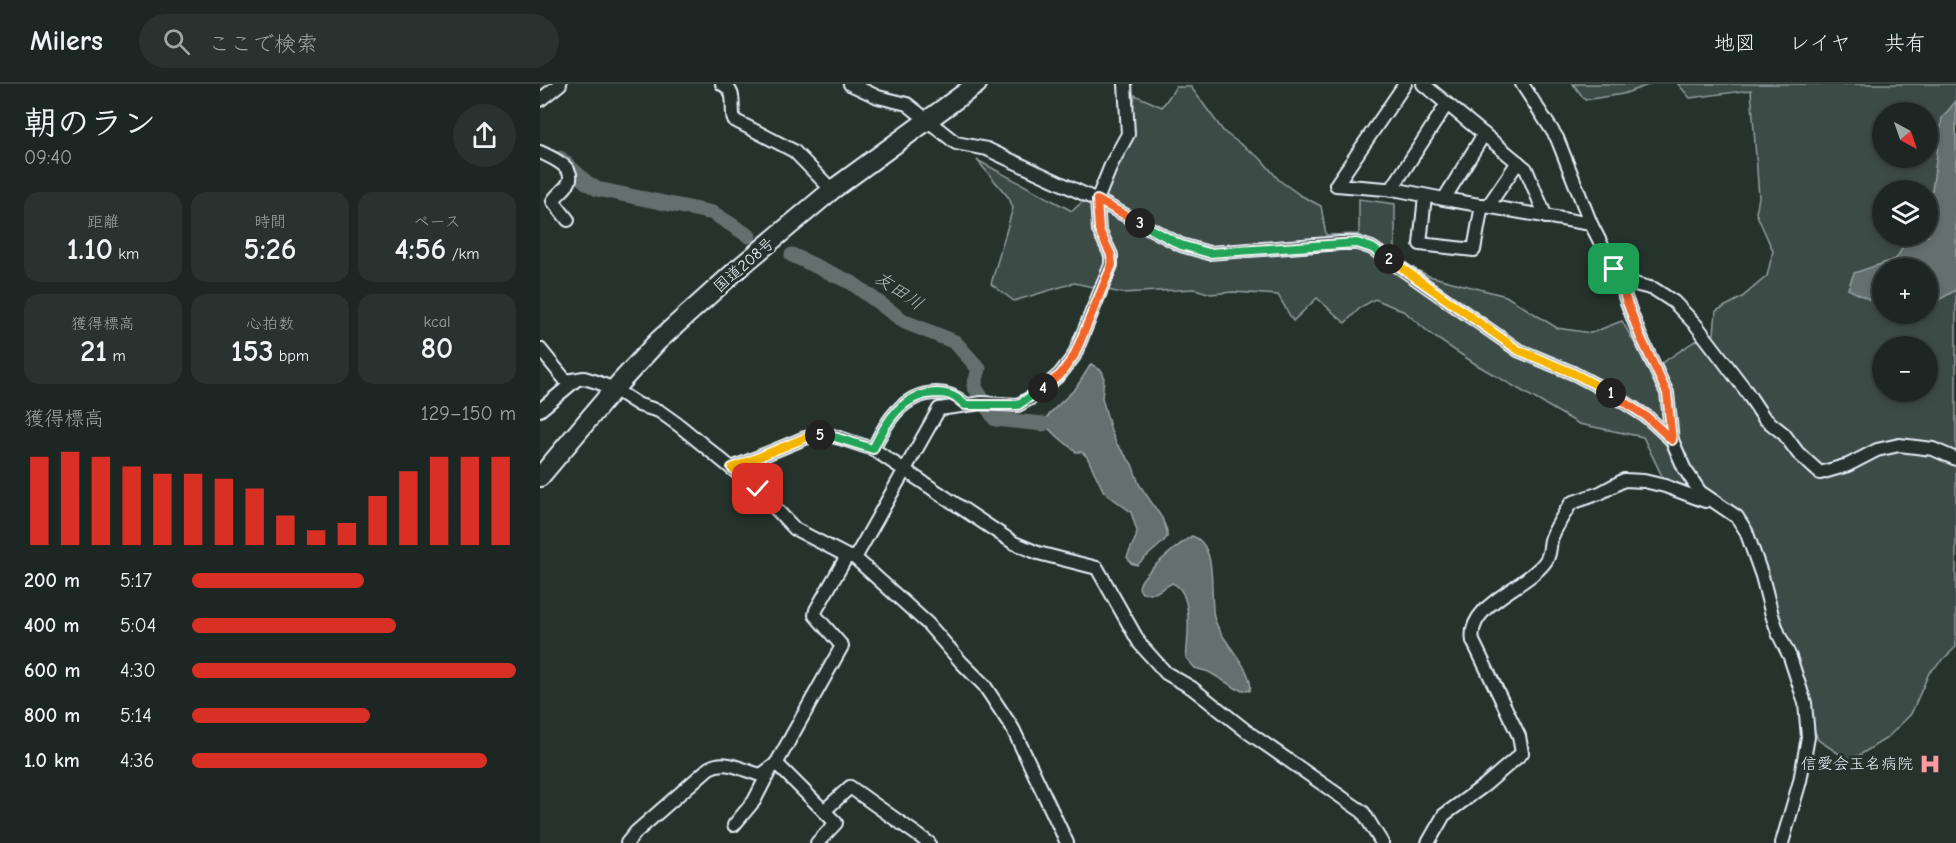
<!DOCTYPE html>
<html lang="ja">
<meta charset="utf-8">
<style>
:root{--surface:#1c2622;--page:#29322f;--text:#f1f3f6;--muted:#a0a5a5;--line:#3a4340;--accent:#d93025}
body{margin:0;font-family:"Comic Neue","Klee One",sans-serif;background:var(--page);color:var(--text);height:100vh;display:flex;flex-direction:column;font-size:22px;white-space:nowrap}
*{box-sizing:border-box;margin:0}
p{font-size:20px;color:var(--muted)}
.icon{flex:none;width:33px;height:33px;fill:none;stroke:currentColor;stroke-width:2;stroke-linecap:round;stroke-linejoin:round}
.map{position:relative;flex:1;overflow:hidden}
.panel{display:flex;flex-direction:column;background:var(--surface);width:540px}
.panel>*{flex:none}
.needle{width:39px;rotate:140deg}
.tools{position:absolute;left:1332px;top:18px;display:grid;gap:12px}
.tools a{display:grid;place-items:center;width:66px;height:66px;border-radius:50%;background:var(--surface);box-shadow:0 3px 9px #0003,0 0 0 2px var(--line);font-size:30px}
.pin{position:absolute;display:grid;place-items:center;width:51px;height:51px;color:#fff;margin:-26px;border-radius:12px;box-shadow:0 3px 9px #0006}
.km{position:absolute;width:30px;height:30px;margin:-15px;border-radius:50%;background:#222;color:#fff;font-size:16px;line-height:30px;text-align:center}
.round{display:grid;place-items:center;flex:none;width:63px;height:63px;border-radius:32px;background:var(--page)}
.overview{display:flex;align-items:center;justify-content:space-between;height:102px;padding:0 24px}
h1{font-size:33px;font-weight:600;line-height:45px}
.figures{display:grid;grid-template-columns:repeat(3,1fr);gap:9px;height:102px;padding:6px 24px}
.figures div{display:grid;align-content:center;border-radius:15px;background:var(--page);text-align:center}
.figures b{font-size:30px;font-weight:600}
.figures small{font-size:16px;font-weight:400}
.figures p{font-size:16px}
.chart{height:168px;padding:12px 24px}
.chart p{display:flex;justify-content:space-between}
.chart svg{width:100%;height:108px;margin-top:6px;stroke:var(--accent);stroke-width:6}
ul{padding:0 24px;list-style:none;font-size:20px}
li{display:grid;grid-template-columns:96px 72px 1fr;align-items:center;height:45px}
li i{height:15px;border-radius:8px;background:var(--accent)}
header{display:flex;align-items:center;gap:36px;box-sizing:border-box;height:84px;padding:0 30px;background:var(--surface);border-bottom:2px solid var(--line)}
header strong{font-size:28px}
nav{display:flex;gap:33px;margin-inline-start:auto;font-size:21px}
.search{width:420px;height:54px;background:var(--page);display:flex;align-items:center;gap:15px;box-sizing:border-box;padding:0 21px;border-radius:33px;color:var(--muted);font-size:22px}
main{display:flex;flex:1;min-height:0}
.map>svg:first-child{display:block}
.green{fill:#3e4b47;stroke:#939ea0;stroke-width:1.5;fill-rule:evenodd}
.water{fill:#636f6d;stroke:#98a3a5;stroke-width:1.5}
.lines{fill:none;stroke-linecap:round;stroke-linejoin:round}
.river{stroke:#636f6d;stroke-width:15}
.minor-casing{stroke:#e8f1f8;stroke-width:16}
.highway-casing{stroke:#e8f1f8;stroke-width:22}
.minor{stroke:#26332d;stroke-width:12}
.highway{stroke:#26332d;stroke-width:18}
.split-1-casing{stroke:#fff;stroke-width:12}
.split-2-casing{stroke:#fff;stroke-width:12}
.split-3-casing{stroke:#fff;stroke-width:12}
.split-4-casing{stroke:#fff;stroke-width:12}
.split-5-casing{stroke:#fff;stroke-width:12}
.split-6-casing{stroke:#fff;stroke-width:12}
.split-1{stroke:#f0652b;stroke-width:8}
.split-2{stroke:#f5b400;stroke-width:8}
.split-3{stroke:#22a559;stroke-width:8}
.split-4{stroke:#f0652b;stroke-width:8}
.split-5{stroke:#22a559;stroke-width:8}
.split-6{stroke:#f5b400;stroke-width:8}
.labels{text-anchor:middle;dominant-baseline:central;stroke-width:6;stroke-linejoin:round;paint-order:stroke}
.street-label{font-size:16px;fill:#e8f1f8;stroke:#26332d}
.poi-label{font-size:16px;fill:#e8f1f8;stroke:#26332d;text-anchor:end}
.water-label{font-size:18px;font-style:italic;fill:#b3bdc0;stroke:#26332d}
</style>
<header>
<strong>Milers</strong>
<div class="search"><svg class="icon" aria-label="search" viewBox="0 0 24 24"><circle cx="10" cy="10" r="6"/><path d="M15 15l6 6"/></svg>ここで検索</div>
<nav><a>地図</a><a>レイヤ</a><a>共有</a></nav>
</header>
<main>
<section class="panel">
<div class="overview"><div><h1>朝のラン</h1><p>09:40</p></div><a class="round"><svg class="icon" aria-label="share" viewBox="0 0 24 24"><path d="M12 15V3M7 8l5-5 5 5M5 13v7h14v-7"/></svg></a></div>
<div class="figures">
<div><p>距離</p><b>1.10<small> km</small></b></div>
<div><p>時間</p><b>5:26</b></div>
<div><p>ペース</p><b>4:56<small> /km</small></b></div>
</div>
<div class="figures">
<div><p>獲得標高</p><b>21<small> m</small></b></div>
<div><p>心拍数</p><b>153<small> bpm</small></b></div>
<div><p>kcal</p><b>80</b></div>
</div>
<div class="chart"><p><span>獲得標高</span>129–150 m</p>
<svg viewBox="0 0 160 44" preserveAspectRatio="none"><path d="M5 44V8M15 44V6M25 44V8M35 44V12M45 44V15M55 44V15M65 44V17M75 44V21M85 44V32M95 44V38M105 44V35M115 44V24M125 44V14M135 44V8M145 44V8M155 44V8"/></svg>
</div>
<ul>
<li><b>200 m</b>5:17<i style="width:53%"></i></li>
<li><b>400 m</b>5:04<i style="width:63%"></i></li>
<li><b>600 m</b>4:30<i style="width:100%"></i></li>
<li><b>800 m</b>5:14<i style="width:55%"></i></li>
<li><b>1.0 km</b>4:36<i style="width:91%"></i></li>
</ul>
</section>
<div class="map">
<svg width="1416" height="759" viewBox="0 0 1416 759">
<rect width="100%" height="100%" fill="#26332d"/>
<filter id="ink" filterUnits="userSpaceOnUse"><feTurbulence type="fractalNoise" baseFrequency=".0167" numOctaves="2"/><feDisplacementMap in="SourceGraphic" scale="12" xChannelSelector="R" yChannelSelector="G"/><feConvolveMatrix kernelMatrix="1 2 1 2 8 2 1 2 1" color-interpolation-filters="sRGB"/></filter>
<g filter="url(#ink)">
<!-- green -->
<g class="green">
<polygon points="1033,0 1111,0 1083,10 1045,16"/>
<path d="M1138,0H1416V563L1389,589L1371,630L1347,654L1310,677L1278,656L1222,492L1192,433L1124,396L1103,353L1039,340L937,281L893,252L865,228L835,215L821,223L805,239L777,214L753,237L738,211L693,208L671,210L655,205L582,209L534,199L474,217L451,200L473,124L469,114L437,76L532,127L556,106L589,55L595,11L622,23L636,3H651L684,48L721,75L739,96L760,111L781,122L786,151L819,150V115L855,120V175L889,192L966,212L1017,244L1051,249L1082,237L1110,287L1155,257L1174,250L1176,227L1201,214L1227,192L1233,167L1216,129L1219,113L1211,6L1150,14ZM1342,28H1388V74H1342ZM1342,106H1388V152H1342ZM1342,184H1388V230H1342ZM1342,262H1388V308H1342Z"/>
</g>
<!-- water -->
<g class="water">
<polygon points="1416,17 1416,206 1397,217 1388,215 1388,184 1342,184 1342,212 1330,216 1308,205 1314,189 1356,175 1369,152 1388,152 1388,115 1392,106 1402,34"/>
<polygon points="551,280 562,287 564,293 562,314 571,347 576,359 592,380 599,400 622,434 627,447 627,453 623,458 597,481 591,479 587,473 596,453 597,447 591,428 564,408 547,373 542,368 536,368 503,340 511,328 536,304"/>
<path d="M652,452C679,461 669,510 674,533C679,556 715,585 710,607L697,605L669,588L655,584L646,574C648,555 654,507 632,499L615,509H602C600,506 598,504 600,500C603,489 642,458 652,452Z"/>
</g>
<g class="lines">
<!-- river -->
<g class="river">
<polyline points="20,74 46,98 57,105 173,129 209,152"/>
<polyline points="252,171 312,199 365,238 415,258 439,285 434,302 455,335 503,340"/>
</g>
<defs>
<g id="minor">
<path d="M182,0C198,8 190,22 194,36L254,67L292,106"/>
<polyline points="310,0 338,13 367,20 416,59 447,65 466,74 557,116 641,161 669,169 801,159 817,159 832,164 978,266 1033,289 1067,307 1107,333 1132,356"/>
<polyline points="865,0 796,101 858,106 904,115 1051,140"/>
<polyline points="883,0 986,85 1006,133"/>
<polyline points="982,0 1017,54 1051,140 1074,185 1083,197 1085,213 1100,252 1127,309 1132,356 1144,384 1160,408 1197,433 1206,447 1222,492 1232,531 1239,551 1250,573 1265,619 1268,653 1260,697 1242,759"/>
<polyline points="0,16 20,0"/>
<path d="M0,68C10,73 36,83 29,98C26,105 17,110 13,117L28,136"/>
<polyline points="851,106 907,20"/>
<polyline points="885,112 880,160 934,166 942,121"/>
<polyline points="904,115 944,50"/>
<polyline points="948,122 978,78"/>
<polyline points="1083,197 1114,205 1134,218 1156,241 1204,304 1224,334 1244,350 1258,369 1280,389 1308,381 1337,366 1359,361 1393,365 1416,375"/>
<polyline points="0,265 26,297 44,294 57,298 74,305 99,321 119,327 140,342 217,405 255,445 307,472 315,474 388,540 422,579 444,601 473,645 527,759"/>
<polyline points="0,326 36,296"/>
<path d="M333,365C346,338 362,310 396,309C408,309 416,312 425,320"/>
<polyline points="192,384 265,354 285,350 300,354 333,365 474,459 498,469 557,484 600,560 626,589 652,604 709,649 823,728 842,759"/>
<polyline points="315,474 399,325 442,319 478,321 496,311 520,290 534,272 571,181 571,171 559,146 557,116 572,79 588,50 585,0"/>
<polyline points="236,679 296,739 277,759"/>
<polyline points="284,727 310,703 389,759"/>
<polyline points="194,741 214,717 230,686"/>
<path d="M87,759L96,748L169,684C187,674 203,687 221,691L236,680L302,562L275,531L276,526L307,472"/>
<path d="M888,759L904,731L945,701L982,669L979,652L933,557C926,521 986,504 1005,478C1011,470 1009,465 1011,456C1014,445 1025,429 1031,419L1060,409L1084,396L1104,397L1125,402L1165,417"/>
</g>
<polyline id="highway" points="0,393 74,305 118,257 199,184 292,106 437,0"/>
</defs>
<!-- minor casing -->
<use href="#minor" class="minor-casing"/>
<!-- highway casing -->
<use href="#highway" class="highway-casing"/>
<!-- minor -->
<use href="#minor" class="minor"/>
<!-- highway -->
<use href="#highway" class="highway"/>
</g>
</g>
<g class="lines" filter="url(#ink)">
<defs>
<polyline id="split-1" points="1071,309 1107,333 1132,356 1127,309 1100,252 1085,213 1083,197 1074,185"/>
<polyline id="split-2" points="849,175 978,266 1033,289 1071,309"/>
<polyline id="split-3" points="600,139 641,161 669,169 817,159 832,164 849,175"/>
<polyline id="split-4" points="503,304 520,291 534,272 572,181 571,171 559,146 557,116 600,139"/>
<path id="split-5" d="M280,351L285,350L333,365C346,338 362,310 396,309C408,309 416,312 425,321H478L503,304"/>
<polyline id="split-6" points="218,405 192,384 265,354 280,351"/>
</defs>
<!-- split-1 casing -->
<use href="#split-1" class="split-1-casing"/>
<!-- split-2 casing -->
<use href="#split-2" class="split-2-casing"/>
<!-- split-3 casing -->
<use href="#split-3" class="split-3-casing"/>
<!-- split-4 casing -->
<use href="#split-4" class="split-4-casing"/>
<!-- split-5 casing -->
<use href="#split-5" class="split-5-casing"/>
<!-- split-6 casing -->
<use href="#split-6" class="split-6-casing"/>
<!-- split-1 -->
<use href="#split-1" class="split-1"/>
<!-- split-2 -->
<use href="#split-2" class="split-2"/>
<!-- split-3 -->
<use href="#split-3" class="split-3"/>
<!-- split-4 -->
<use href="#split-4" class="split-4"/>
<!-- split-5 -->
<use href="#split-5" class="split-5"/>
<!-- split-6 -->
<use href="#split-6" class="split-6"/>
</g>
<!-- icons -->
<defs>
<symbol id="hospital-bare" viewBox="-9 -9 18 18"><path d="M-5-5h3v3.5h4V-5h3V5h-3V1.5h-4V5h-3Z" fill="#ff9aa2" stroke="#26332d" stroke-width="2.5" paint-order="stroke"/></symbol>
</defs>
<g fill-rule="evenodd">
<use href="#hospital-bare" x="1375" y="665" width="30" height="30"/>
</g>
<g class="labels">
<!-- street labels -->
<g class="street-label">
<text transform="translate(204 181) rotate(-41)">国道208号</text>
</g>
<!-- poi labels -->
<g class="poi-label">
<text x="1373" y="680">信愛会玉名病院</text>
</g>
<!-- water labels -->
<g class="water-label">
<text transform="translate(359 207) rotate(34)">友田川</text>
</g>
</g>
</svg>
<div class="tools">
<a><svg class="needle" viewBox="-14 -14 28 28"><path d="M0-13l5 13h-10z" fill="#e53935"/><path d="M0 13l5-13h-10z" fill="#a0a5a5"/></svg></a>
<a><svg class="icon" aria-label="layers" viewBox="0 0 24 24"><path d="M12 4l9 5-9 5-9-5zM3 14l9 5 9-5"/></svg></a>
<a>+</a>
<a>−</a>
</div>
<div class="pin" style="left:1074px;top:185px;background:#1e9e55"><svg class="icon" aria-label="arrive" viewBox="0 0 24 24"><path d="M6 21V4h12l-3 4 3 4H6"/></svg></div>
<div class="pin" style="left:218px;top:405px;background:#d93025"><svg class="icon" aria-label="check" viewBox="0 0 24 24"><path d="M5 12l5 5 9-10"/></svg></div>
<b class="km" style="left:1071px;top:309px">1</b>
<b class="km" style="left:849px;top:175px">2</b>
<b class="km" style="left:600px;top:139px">3</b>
<b class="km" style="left:503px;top:304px">4</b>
<b class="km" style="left:280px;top:351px">5</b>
</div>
</main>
